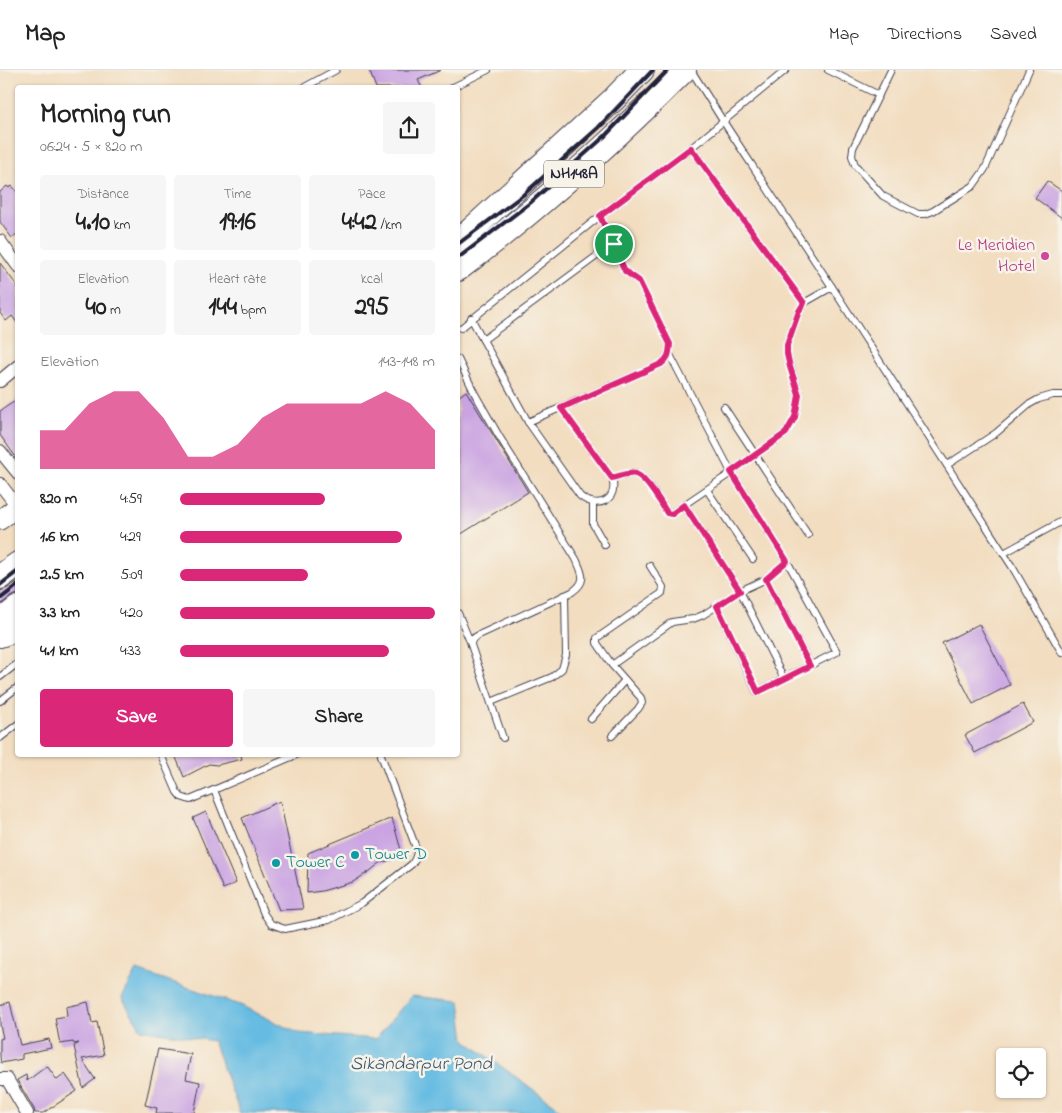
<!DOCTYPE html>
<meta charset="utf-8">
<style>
:root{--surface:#fff;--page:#f6f6f6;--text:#222;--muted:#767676;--line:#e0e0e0;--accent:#db2777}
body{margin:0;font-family:"Indie Flower",sans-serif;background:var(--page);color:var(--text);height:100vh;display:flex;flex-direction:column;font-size:19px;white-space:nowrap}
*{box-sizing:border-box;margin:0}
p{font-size:16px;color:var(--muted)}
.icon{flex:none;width:28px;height:28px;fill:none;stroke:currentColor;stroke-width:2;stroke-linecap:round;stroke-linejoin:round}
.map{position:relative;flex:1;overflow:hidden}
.panel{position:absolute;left:15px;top:15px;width:445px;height:672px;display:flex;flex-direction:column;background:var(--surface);border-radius:5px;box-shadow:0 1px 4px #0004}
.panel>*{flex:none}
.buttons{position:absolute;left:996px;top:978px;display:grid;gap:10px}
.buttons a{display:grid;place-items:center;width:50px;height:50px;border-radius:5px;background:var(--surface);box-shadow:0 1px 4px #0004;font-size:25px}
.pin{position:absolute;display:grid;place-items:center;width:42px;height:42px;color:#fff;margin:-21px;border:2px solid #fff;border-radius:50%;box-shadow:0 1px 5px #0007}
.round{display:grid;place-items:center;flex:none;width:52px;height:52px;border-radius:5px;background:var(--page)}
.overview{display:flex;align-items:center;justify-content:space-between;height:85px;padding:0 25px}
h1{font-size:28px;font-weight:800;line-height:38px}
.stats{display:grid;grid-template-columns:repeat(3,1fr);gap:8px;height:85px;padding:5px 25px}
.stats div{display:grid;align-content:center;border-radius:5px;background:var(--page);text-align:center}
.stats b{font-size:25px;font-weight:800}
.stats small{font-size:14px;font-weight:400}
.stats p{font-size:14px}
.chart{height:140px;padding:10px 25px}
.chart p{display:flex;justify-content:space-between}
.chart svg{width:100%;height:90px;margin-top:5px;fill:var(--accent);opacity:.7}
.action{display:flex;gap:10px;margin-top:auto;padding:10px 25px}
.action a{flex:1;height:58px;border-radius:5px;background:var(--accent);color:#fff;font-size:20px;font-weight:800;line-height:58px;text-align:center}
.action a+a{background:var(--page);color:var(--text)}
ul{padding:0 25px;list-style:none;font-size:16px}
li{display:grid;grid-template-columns:80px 60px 1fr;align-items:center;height:38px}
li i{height:12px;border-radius:6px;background:var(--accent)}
header{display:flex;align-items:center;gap:30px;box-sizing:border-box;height:70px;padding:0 25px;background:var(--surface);border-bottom:1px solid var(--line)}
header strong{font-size:24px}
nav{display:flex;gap:28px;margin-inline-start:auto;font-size:18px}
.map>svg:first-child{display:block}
.water{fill:#65bbe2;stroke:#446e8e}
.building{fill:#caa4e2}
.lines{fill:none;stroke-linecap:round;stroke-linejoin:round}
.lane-casing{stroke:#413e4f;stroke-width:8}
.street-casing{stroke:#413e4f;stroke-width:14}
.secondary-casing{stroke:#413e4f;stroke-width:21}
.primary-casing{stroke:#413e4f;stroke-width:22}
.highway-casing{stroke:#413e4f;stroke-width:26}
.lane{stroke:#fff;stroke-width:6}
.street{stroke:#fff;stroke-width:12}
.secondary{stroke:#fff;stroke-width:19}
.primary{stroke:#fff;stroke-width:20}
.highway{stroke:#fff;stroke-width:24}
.rail{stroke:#22223b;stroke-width:4}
.route-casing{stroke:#fff;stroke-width:10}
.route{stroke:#db2777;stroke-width:6}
.hotel-dot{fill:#d1479c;stroke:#f7f3e8;stroke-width:2}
.culture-dot{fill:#0f9aa8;stroke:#f7f3e8;stroke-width:2}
.labels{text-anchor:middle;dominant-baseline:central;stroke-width:5;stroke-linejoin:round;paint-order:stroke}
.shield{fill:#f7f3e8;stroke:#62616f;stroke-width:1}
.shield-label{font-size:16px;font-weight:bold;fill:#22223b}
.hotel-label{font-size:18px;fill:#b23c85;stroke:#f7f3e8;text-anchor:end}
.culture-label{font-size:18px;fill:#0d838f;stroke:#f7f3e8;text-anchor:start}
.water-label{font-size:19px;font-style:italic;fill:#395875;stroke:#f7f3e8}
</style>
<header>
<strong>Map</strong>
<nav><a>Map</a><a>Directions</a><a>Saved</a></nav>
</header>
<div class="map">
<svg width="1062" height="1043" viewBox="0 0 1062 1043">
<rect width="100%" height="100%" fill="#f7f3e8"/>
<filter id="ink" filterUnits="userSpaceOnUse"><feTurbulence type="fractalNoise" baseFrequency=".02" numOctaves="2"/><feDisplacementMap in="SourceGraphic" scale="10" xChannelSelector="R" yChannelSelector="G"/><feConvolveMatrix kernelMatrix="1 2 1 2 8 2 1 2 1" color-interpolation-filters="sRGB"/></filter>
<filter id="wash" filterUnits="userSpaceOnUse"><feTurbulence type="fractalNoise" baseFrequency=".0096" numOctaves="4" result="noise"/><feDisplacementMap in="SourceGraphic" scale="20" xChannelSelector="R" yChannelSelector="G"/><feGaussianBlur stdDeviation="1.12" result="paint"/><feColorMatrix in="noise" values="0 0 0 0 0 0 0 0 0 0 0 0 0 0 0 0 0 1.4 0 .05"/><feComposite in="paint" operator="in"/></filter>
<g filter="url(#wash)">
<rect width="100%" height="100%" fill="#f2ddc0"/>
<!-- water -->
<polygon class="water" points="137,900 240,935 298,963 376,969 411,926 460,931 465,970 560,1039 559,1043 240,1043 213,971 141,959 122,928"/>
<g id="blocks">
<!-- building -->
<g class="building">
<polygon points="369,0 441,0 418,10 422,18 376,18"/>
<polygon points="1047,111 1062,121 1062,148 1035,128"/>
<polygon points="7,116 9,118 12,116 18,123 18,163 12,168 0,152 0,122"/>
<polygon points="0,193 18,217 18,254 12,246 6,251 0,243"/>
<polygon points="466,321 528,422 458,466 458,327"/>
<polygon points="18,329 18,390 0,365 0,341"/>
<polygon points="18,511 18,524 10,527 0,535 0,521 8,518"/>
<polygon points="979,554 1010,615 973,634 942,573"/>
<polygon points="1023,634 1033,652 975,683 965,665"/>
<polygon points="175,685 241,685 242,689 217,695 209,694 184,707"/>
<polygon points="280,731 300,824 303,839 279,840 242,748"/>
<polygon points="206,742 236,813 223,819 193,748"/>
<polygon points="392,748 403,787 380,793 370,801 353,812 322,821 307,823 308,783"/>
<polygon points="10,932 20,975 49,969 51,978 22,984 22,989 1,993 0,987 0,969 3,968 0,955 0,935"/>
<polygon points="88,932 92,953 97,952 104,985 82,989 95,1009 83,1018 74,976 79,973 74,974 73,972 60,974 55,948 67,946 66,937"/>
<polygon points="158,979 191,984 186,1009 200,1012 194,1043 156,1043 157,1038 145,1035"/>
<polygon points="47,996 57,1010 65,1004 77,1021 43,1043 35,1043 34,1039 17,1010 26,1005 27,1011"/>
</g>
</g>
</g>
<g filter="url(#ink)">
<use href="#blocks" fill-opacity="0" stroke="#413e4f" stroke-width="1"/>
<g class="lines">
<defs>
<g id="lane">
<polyline points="691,0 723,51 832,217 1013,498 1062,583"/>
<polyline points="828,0 879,25"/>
<polyline points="891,0 853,78 852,86 855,95 883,126 918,144 925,144 933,141 973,116 985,99 1029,0"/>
<polyline points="303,18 336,0"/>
<polyline points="451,18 488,0"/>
<polyline points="691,78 804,233"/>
<path d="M471,248L528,352L580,426C597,440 619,431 612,408L561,338"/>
<polyline points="461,258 600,146 691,78 786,0"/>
<polyline points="483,270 613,174"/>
<path d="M458,289L475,324L499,366L576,489C582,503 588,511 572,522L481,564C475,567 471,568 471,575L503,668"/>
<polyline points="724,337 808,465"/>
<path d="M528,352L661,294C668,288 669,283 670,274L639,211L625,201L600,146"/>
<polyline points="947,395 996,363 1030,334 1039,329 1053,325 1062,325"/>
<path d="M612,408C619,406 627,403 635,404C647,407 661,433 667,443H672L728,405L731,402L669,283"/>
<polyline points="707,420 753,489"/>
<polyline points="593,433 593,454 605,475"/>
<polyline points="684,435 740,521 784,609"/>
<polyline points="1004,483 1062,451"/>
<polyline points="650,496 663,517 662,523 597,568 597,573 612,595 672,552 693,549 703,545 740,521 766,509 787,491"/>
<polyline points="766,509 810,595"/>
<polyline points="717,536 757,622 837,582 787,491 731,402 786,363 795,347 799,325 787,285 787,275 799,241 804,233 832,217"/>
<polyline points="458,543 471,574"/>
<polyline points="612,595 641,628 642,633 638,639 612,666"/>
<polyline points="0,607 18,593"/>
<polyline points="0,631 18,617"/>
<polyline points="491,632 552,607 562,599 566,585 565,525"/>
<polyline points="591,649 625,610"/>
<polyline points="0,668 18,654"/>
<polyline points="161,685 177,722 181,727 190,730 296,685"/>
<polyline points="214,720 264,844 271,854 285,859 329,850 362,833 412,794 415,789 417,783 415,775 381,685"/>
</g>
<g id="street">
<polyline points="0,171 18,196"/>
<polyline points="0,311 18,296"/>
<polyline points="0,381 18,403"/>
<polyline points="0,414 17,436"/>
<polyline points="0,1009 7,1009 27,1043"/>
</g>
<polyline id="secondary" points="0,450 18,436"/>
<polyline id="primary" points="0,567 18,561"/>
<g id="highway">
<polyline points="458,172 614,29 642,0"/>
<path d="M458,199C538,139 613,71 684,0"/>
<polyline points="0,507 18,494"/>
<polyline points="0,552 18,538"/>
</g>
</defs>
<!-- lane casing -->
<use href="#lane" class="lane-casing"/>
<!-- street casing -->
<use href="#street" class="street-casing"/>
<!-- secondary casing -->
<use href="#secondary" class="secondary-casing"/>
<!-- primary casing -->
<use href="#primary" class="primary-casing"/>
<!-- highway casing -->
<use href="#highway" class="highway-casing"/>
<!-- lane -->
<use href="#lane" class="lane"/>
<!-- street -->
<use href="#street" class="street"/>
<!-- secondary -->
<use href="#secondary" class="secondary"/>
<!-- primary -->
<use href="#primary" class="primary"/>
<!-- highway -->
<use href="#highway" class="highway"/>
<!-- rail -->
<g class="rail">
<polyline points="458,174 523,125 598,58 653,0"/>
<polyline points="458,188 530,133 605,66 668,0"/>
<polyline points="0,515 18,501"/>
<polyline points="0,529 18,515"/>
</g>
</g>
</g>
<g class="lines" filter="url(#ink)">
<defs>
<path id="route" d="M691,78L804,233L799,241L787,275V284L790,297L799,325L795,347L786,363L731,402L787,491L766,509L810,596L758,622L717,536L740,521L684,435L672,444L667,443C662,434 646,408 636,404C629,402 619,406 612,408L561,338L661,294C669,288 669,284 670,274L639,211L625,201L600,146Z"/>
</defs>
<!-- route casing -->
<use href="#route" class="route-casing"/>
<!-- route -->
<use href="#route" class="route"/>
</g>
<!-- markers -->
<circle class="hotel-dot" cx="1045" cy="186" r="5"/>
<g class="culture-dot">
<circle cx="355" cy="785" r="5"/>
<circle cx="276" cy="793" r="5"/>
</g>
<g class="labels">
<!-- shield labels -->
<rect class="shield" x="544" y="90.5" width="60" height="27" rx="4"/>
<g class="shield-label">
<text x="574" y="104">NH148A</text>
</g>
<!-- hotel labels -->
<g class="hotel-label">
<text x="1035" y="176">Le Meridien<tspan x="1035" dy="21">Hotel</tspan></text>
</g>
<!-- culture labels -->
<g class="culture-label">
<text x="365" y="785">Tower D</text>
<text x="286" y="793">Tower C</text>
</g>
<!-- water labels -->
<g class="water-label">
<text x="421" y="994">Sikandarpur Pond</text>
</g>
</g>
</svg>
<div class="buttons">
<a><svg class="icon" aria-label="locate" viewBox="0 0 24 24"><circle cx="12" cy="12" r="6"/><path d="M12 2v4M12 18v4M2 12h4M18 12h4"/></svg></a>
</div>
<div class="pin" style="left:614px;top:174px;background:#1e9e55"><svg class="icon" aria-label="arrive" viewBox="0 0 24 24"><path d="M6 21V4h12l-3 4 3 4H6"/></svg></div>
<section class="panel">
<div class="overview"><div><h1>Morning run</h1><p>06:24 · 5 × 820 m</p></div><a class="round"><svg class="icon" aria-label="share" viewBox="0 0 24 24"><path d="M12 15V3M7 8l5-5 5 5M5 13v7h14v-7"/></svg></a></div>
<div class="stats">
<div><p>Distance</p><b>4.10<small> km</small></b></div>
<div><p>Time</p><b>19:16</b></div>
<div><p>Pace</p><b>4:42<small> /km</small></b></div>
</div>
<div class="stats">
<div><p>Elevation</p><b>40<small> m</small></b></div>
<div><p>Heart rate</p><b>144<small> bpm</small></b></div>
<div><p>kcal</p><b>295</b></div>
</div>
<div class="chart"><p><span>Elevation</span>143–148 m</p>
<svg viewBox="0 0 160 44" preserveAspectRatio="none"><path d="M0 44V25L10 25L20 12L30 6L40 6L50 19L60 38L70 38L80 32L90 19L100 12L110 12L120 12L130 12L140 6L150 12L160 25V44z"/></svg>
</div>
<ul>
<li><b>820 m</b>4:59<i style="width:57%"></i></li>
<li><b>1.6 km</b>4:29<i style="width:87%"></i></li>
<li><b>2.5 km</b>5:09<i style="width:50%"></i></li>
<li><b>3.3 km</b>4:20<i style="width:100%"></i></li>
<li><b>4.1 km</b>4:33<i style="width:82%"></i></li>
</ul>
<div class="action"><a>Save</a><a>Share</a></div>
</section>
</div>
